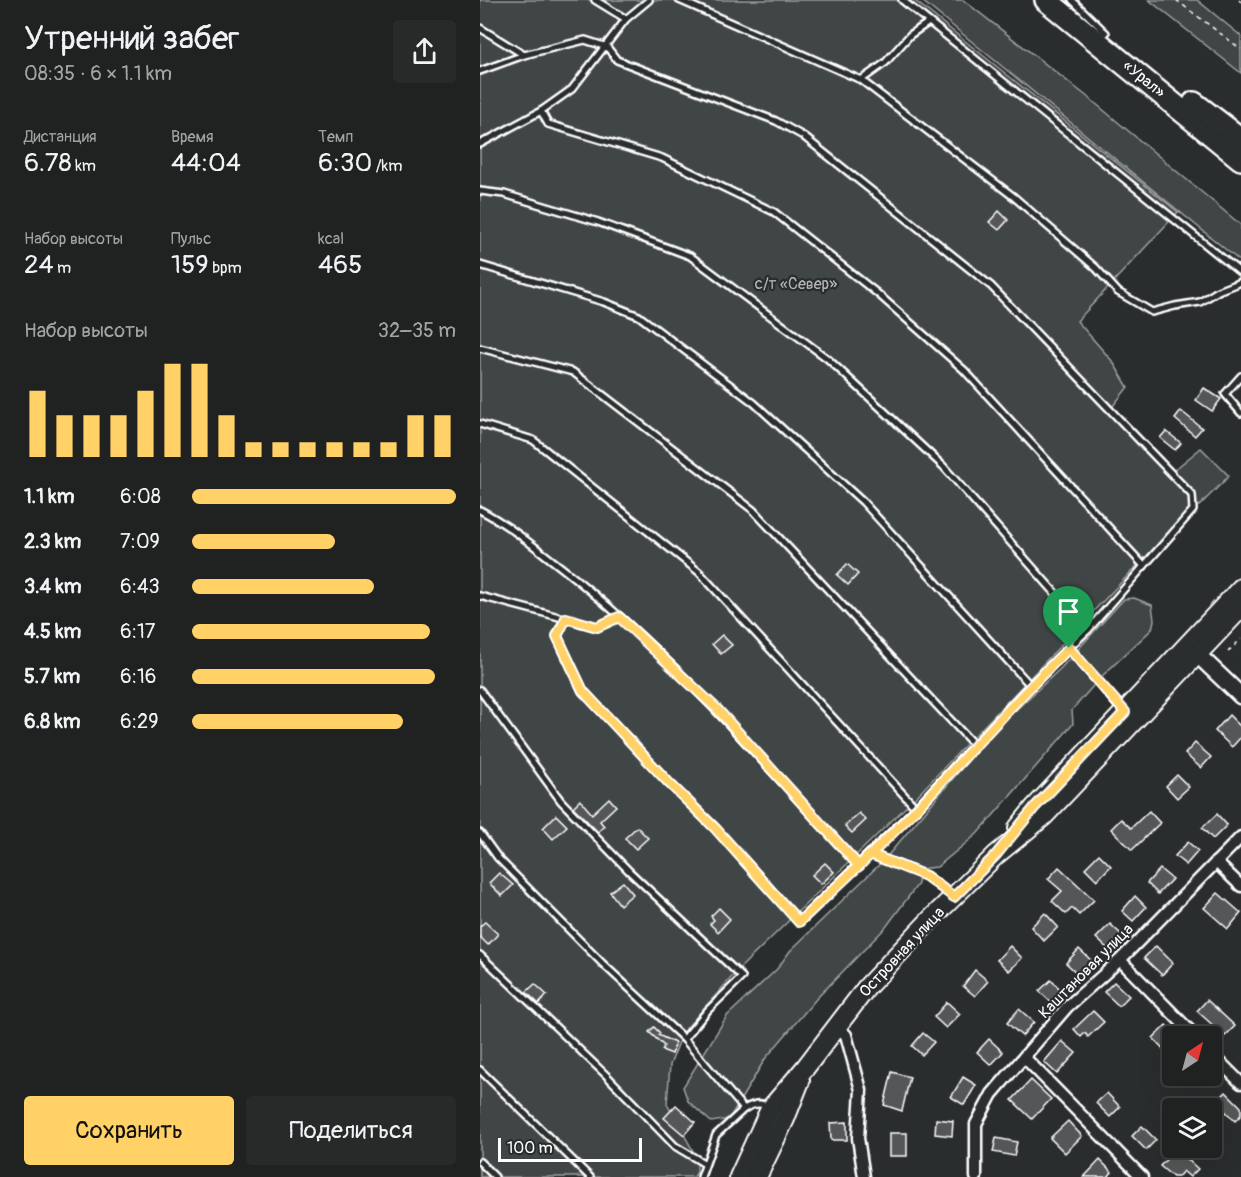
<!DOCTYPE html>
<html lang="ru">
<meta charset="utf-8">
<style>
:root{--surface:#202222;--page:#282a2a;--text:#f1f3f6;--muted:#a2a4a5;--line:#3d3f40;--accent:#ffd166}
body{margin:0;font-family:Pangolin,sans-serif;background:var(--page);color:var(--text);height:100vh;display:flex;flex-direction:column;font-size:22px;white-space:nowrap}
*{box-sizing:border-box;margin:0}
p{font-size:20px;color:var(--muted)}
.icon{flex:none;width:33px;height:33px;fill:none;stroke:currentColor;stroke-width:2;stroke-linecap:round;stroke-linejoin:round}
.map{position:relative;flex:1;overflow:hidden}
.panel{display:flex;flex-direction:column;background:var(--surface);width:480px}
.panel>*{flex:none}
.needle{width:39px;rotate:36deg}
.tools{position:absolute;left:682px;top:1026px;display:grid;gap:12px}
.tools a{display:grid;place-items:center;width:60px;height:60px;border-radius:6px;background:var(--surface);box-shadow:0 6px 24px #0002,0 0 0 2px var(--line);font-size:30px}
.scale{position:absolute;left:18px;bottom:15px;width:144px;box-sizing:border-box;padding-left:6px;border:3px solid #fff;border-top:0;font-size:16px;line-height:21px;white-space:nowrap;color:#fff;-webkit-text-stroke:4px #2a2d2e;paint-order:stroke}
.pin{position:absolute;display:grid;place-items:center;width:51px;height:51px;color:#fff;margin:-62px -26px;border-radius:50% 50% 50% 0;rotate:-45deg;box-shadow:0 0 6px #0007}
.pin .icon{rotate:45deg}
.round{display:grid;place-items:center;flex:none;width:63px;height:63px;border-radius:6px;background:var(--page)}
.overview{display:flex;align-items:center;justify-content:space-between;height:102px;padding:0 24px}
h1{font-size:33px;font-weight:600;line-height:45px}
.stats{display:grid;grid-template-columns:repeat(3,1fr);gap:9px;height:102px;padding:6px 24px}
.stats div{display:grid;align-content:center}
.stats b{font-size:26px;font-weight:600}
.stats small{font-size:16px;font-weight:400}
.stats p{font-size:16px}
.chart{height:168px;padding:12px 24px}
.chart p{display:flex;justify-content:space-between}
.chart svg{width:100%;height:108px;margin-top:6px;stroke:var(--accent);stroke-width:6}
.action{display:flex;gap:12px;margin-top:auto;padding:12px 24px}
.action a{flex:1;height:69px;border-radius:6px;background:var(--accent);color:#111;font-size:24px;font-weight:600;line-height:69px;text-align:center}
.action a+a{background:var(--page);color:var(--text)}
ul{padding:0 24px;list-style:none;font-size:20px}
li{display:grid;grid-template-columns:96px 72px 1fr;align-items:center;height:45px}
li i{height:15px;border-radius:8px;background:var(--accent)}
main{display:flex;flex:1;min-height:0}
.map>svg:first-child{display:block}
.green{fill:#414445;stroke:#a0a2a2;stroke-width:1.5}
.building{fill:#555758;stroke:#fff;stroke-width:1.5}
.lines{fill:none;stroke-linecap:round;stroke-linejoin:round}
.lane-casing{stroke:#fff;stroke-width:10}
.street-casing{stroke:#fff;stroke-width:15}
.secondary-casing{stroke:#fff;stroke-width:20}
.primary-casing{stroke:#fff;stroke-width:22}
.highway-casing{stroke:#fff;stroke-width:26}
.path{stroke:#fff;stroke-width:1.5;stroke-dasharray:4.5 4.5;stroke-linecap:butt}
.lane{stroke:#2a2d2e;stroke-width:5}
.street{stroke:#2a2d2e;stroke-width:10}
.secondary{stroke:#2a2d2e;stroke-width:15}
.primary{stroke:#2a2d2e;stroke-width:18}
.highway{stroke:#2a2d2e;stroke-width:21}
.route-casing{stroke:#fff;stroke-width:12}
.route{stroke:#ffd166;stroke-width:8}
.labels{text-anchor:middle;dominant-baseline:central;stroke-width:4.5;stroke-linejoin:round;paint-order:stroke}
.street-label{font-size:16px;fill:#fff;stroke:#2a2d2e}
.park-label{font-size:16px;fill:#b3b4b5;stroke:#2a2d2e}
</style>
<main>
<section class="panel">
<div class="overview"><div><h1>Утренний забег</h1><p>08:35 · 6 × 1.1 km</p></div><a class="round"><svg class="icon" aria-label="share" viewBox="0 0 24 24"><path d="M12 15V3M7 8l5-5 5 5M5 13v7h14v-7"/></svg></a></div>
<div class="stats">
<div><p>Дистанция</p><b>6.78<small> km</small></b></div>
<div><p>Время</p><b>44:04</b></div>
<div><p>Темп</p><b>6:30<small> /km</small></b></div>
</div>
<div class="stats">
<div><p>Набор высоты</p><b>24<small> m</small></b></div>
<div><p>Пульс</p><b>159<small> bpm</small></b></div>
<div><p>kcal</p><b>465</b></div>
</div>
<div class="chart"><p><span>Набор высоты</span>32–35 m</p>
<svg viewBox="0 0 160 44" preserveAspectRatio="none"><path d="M5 44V17M15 44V27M25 44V27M35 44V27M45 44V17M55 44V6M65 44V6M75 44V27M85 44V38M95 44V38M105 44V38M115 44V38M125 44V38M135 44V38M145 44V27M155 44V27"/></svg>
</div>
<ul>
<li><b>1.1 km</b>6:08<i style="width:100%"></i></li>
<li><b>2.3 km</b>7:09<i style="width:54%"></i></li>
<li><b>3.4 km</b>6:43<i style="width:69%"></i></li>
<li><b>4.5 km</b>6:17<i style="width:90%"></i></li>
<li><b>5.7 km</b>6:16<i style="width:92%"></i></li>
<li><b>6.8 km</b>6:29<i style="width:80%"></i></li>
</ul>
<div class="action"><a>Сохранить</a><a>Поделиться</a></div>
</section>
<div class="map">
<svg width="761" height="1177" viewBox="0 0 761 1177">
<rect width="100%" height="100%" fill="#2a2d2e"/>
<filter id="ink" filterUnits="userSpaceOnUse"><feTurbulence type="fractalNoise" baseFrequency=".0167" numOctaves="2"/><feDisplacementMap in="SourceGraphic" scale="12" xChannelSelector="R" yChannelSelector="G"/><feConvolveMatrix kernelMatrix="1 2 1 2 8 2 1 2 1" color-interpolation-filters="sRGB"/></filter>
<g filter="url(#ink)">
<!-- green -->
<g class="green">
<polygon points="0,0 434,0 698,212 597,321 633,362 648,387 629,411 688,475 721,448 749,476 719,506 716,504 433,800 259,969 203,1032 190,1065 187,1104 217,1158 217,1172 214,1177 0,1177"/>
<polygon points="441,0 483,0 609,98 761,225 761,262"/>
<polygon points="669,0 717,0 761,36 761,73"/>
<polygon points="654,598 672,605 674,620 672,629 620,678 592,710 593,724 497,834 457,867 439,869 438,884 406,927 336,999 285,1059 249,1119 231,1122 208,1101 203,1087 247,1016 297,969 310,951 404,860 514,730 581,668 644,599"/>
</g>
<!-- building -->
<g class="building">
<polygon points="519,211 528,220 519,230 509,222"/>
<polygon points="724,388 741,399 732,411 716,400"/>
<polygon points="701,411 722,428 715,436 695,419"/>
<polygon points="686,431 701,443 695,450 680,438"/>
<polygon points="367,564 378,574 368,585 357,575"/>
<polygon points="242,635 252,645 241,654 232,644"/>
<polygon points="749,715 761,727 761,737 752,747 735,731"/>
<polygon points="715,743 731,757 721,768 705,754"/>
<polygon points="697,775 709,787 697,798 686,786"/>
<polygon points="129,798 136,806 120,821 124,826 118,832 93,807 100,800 112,814"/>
<polygon points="669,811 680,823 652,850 631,829 641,819 651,828"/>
<polygon points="379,813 386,820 372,833 365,826"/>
<polygon points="737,814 747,825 733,839 722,828"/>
<polygon points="76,815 87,826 73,839 63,828"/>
<polygon points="157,827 168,838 156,849 145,838"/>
<polygon points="708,842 718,851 706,865 695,856"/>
<polygon points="619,854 631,866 617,880 605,868"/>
<polygon points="345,863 354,872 341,884 332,875"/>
<polygon points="579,867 614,900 599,915 592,908 586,914 572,901 582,891 568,879"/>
<polygon points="680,869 692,879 678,894 667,883"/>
<polygon points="19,873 33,885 22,896 9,883"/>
<polygon points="143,882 153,894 140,905 130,892"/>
<polygon points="738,893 761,913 748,929 724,908"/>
<polygon points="655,896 666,907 653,921 642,911"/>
<polygon points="239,908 250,919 238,932 230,924 234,920 231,916"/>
<polygon points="565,913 578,927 564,941 551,927"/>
<polygon points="5,922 18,934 8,945 0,937 0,926"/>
<polygon points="630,924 642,935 628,949 616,938"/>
<polygon points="530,946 542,958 529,971 517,960"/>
<polygon points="676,946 693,963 682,975 664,958"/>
<polygon points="599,949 613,962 600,976 586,963"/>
<polygon points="495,970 508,981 495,996 483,986"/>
<polygon points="571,980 584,993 573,1004 559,991"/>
<polygon points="634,982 649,996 639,1006 624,992"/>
<polygon points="55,984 67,995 59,1004 46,992"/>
<polygon points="727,1000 755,1026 745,1036 717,1011"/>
<polygon points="467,1002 480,1014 466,1028 454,1017"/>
<polygon points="539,1009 554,1022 542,1036 527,1023"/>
<polygon points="613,1011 624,1022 608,1037 605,1033 601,1037 594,1029"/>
<polygon points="686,1025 693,1032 693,1059 673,1038"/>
<polygon points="174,1027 180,1033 178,1035 195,1043 192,1054 182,1050 184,1046 169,1032"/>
<polygon points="443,1033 454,1042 442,1055 432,1046"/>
<polygon points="509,1039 523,1052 511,1065 497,1052"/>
<polygon points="582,1041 596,1053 577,1074 564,1062"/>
<polygon points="412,1072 430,1077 422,1111 404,1105"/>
<polygon points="483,1077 496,1085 484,1105 471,1097"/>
<polygon points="551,1080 571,1099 552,1119 532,1100"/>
<polygon points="746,1092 761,1107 761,1115 755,1121 736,1102"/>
<polygon points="627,1093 640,1107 630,1117 616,1103"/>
<polygon points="196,1105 215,1122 204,1135 184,1118"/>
<polygon points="456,1119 473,1121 472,1136 455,1134"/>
<polygon points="588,1121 602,1136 585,1153 570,1138"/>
<polygon points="367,1122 367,1140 351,1140 350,1123"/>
<polygon points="662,1126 676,1140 666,1150 652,1136"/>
<rect x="409" y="1133" width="18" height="23"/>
<polygon points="516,1138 537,1142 534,1156 513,1152"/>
<polygon points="696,1149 718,1169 710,1177 703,1171 698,1177 693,1177 680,1166"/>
<polygon points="620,1160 632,1172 628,1177 604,1177"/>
</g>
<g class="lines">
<defs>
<g id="lane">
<polyline points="115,0 146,19"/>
<polyline points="199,0 381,80 534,197 616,268 638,292 672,312 695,306 720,302 738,291 761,282"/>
<polyline points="422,0 761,273"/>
<polyline points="592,0 626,33"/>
<polyline points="0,28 44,55"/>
<polyline points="0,71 44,55 105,40 127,47 137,60 296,121 323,136 511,286 712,495 713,510 608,630 550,685 436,808 319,922 235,828 189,783 103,691 77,636 85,618"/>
<polyline points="381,80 405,63 430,35 449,22"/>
<polyline points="61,111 68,124 182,158 294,212 398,294 484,370 664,566"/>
<polyline points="0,144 61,111 92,89 146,19 169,0"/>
<polyline points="0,191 24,194 118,222 210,256 348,359 463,466 608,630"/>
<polyline points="0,265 124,302 159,316 274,403 383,502 550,685"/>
<polyline points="0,348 93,372 273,510 494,745"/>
<polyline points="761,376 745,394 761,413"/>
<polyline points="0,424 53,440 219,572 436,808"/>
<path d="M0,510C29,525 56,548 82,568C193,655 284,763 379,866"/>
<polyline points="0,596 117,627 139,617"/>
<polyline points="589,648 641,709"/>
<path d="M0,690L81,801L150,872L262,977L228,1010L204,1039L264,1109C271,1105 281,1101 287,1107"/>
<polyline points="0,833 18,858 123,964 204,1039"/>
<polyline points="390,854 446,876 471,895"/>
<polyline points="0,955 127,1076 195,1146 225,1164"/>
<polyline points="0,1070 110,1177"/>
<polyline points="0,1162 15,1177"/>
<polyline points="221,1177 236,1135 264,1109"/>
</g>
<g id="street">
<polyline points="736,862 761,886"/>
<polyline points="640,960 715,1036"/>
<polyline points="356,1026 366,1035 381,1090 378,1138 384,1177"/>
<polyline points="732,1054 761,1083"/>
<polyline points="545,1058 662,1177"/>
<polyline points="496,1177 496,1124 512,1094 587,1007 640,960 761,837"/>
</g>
<polyline id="secondary" points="718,655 761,696"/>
<g id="primary">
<polyline points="538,828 555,807 761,588"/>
<polyline points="259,1177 290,1109 325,1068 387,987 450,920 516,855 564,816 761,608"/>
<polyline points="277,1177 305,1119 320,1081"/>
</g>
<g id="highway">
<polyline points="566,0 761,159"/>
<polyline points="714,103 761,139"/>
</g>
</defs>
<!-- lane casing -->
<use href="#lane" class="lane-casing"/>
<!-- street casing -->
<use href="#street" class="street-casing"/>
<!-- secondary casing -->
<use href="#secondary" class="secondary-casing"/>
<!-- primary casing -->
<use href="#primary" class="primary-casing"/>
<!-- highway casing -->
<use href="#highway" class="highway-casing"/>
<!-- path -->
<g class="path">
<polyline points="696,0 761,49"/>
<polyline points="759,0 761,2"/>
<polyline points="748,652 761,639"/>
</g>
<!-- lane -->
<use href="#lane" class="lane"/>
<!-- street -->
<use href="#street" class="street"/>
<!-- secondary -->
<use href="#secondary" class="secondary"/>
<!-- primary -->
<use href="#primary" class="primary"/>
<!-- highway -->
<use href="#highway" class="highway"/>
</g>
</g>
<g class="lines" filter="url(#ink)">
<defs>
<path id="route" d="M589,648C536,699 488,754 438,807C400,847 359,884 319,922L235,828L189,783L103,691L77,636L86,618L117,627L139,617L237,709L379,866L390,854L446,876L474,897L516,855L555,807L645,712L589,648"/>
</defs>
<!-- route casing -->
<use href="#route" class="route-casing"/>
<!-- route -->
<use href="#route" class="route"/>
</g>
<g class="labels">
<!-- street labels -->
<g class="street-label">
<text transform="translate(664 79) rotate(39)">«Урал»</text>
<text transform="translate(422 952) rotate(-47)">Островная улица</text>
<text transform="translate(606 971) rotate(-45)">Каштановая улица</text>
</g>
<!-- park labels -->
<g class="park-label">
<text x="316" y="284">с/т «Север»</text>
</g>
</g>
</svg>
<div class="tools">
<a><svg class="needle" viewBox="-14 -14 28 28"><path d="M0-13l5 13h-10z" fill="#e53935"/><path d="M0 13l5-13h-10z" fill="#a2a4a5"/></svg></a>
<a><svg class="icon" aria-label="layers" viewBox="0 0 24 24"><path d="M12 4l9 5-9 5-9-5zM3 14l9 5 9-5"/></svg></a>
</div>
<div class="scale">100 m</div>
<div class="pin" style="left:589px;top:648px;background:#1e9e55"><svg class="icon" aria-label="arrive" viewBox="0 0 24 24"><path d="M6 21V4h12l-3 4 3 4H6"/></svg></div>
</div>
</main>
